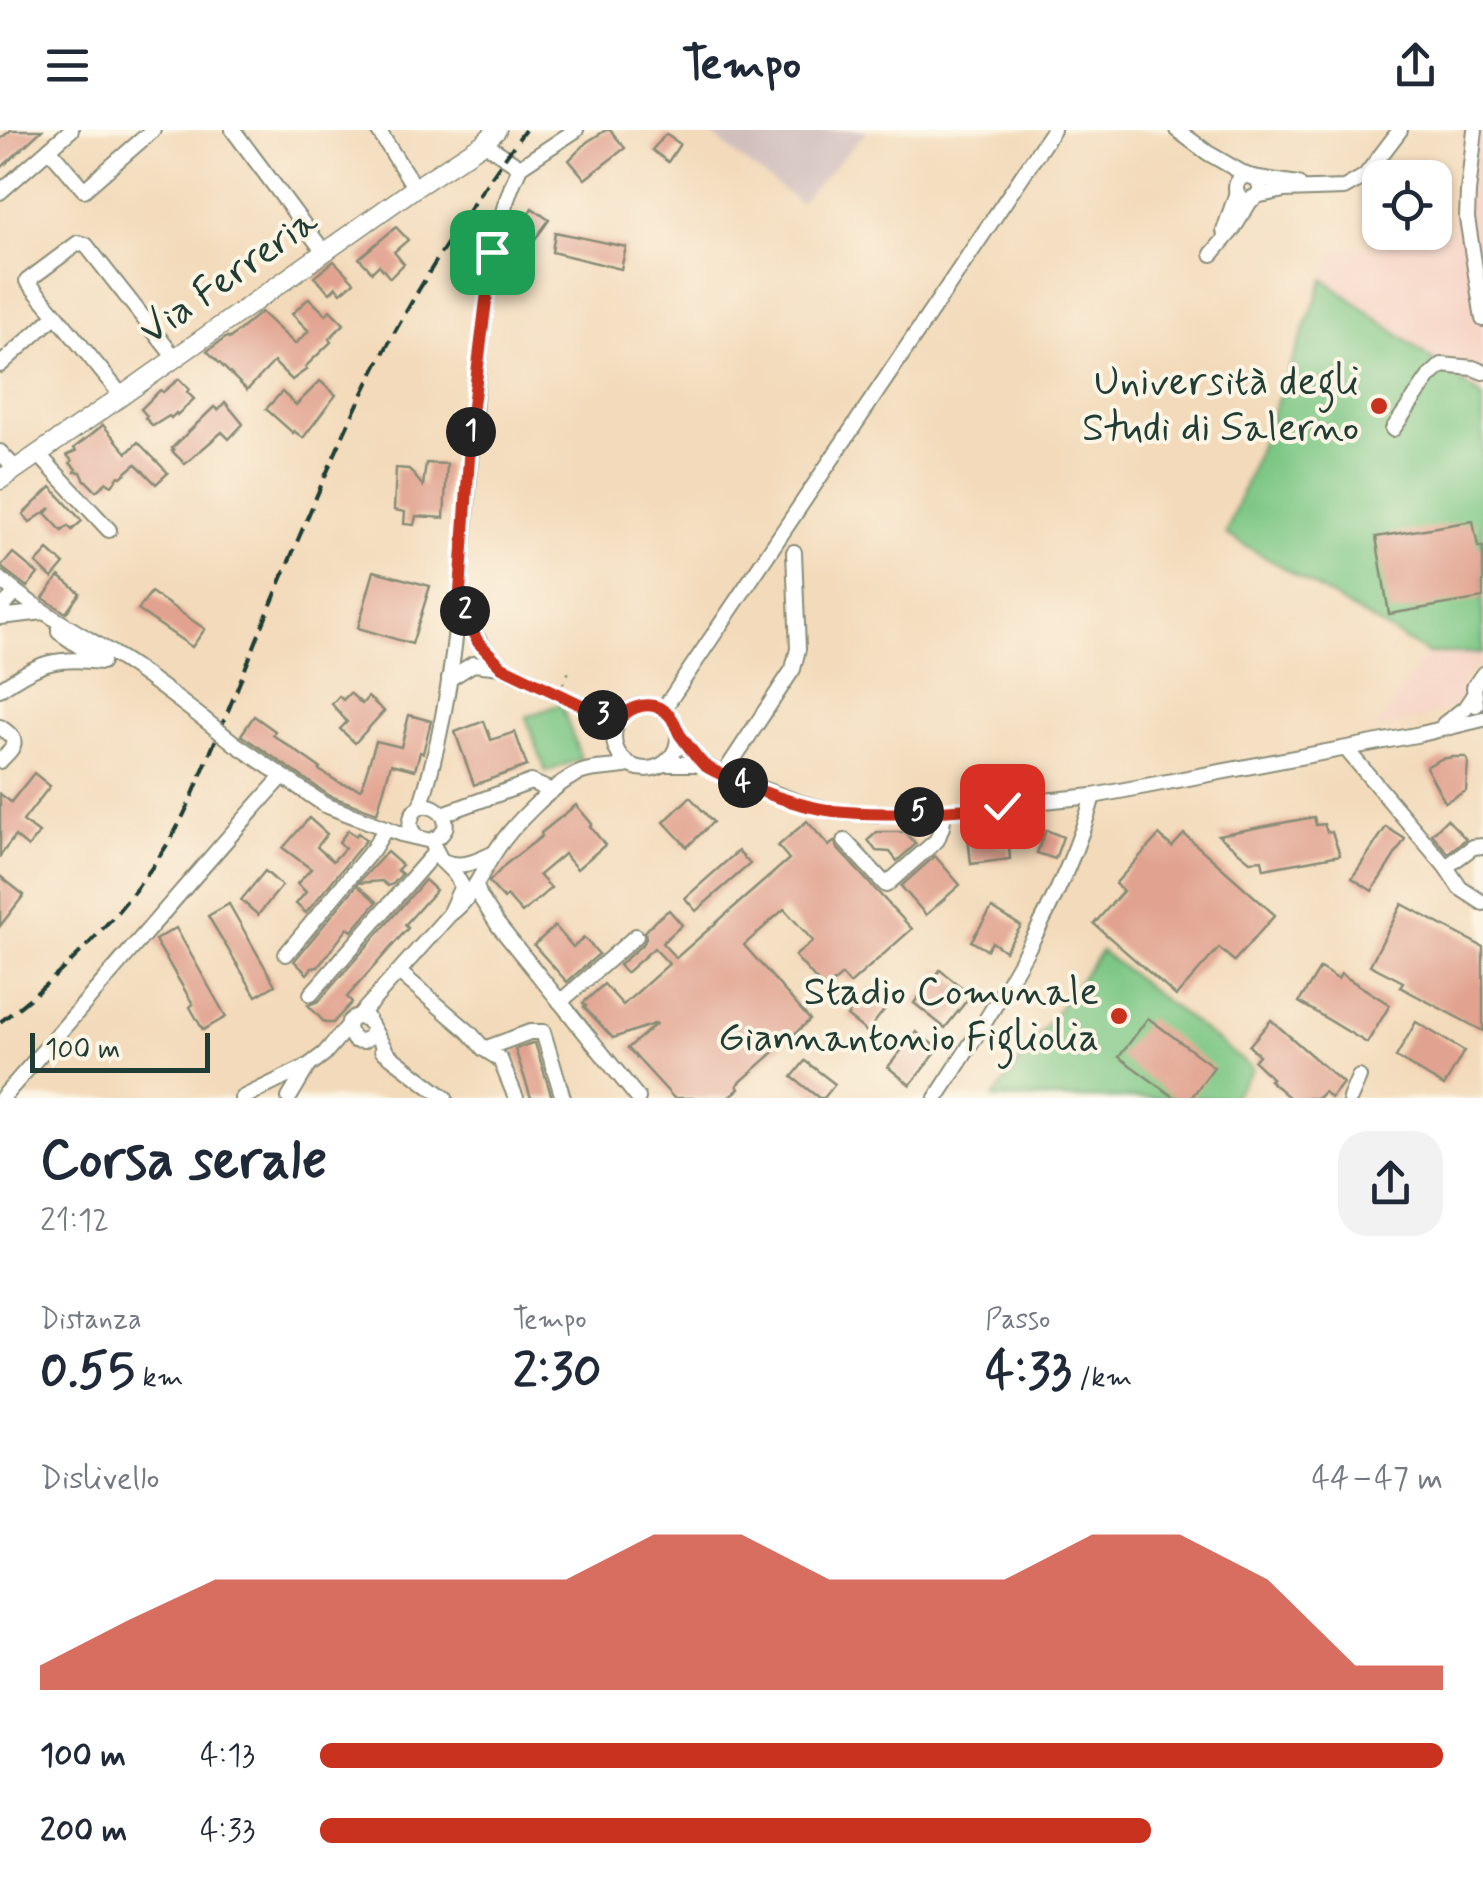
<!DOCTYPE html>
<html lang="it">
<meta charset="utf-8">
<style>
:root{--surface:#fff;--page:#f2f2f3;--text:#1f2937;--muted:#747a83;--accent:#c8321e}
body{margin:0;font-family:Mynerve,sans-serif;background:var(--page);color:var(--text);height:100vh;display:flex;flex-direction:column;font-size:38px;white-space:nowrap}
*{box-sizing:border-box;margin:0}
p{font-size:32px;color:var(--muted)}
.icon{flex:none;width:55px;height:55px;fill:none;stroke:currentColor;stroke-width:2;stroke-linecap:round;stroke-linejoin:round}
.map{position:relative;height:968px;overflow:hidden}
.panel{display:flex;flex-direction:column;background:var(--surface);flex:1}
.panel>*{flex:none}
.tools{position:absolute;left:1362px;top:30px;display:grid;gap:20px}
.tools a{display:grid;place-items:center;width:90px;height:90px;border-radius:20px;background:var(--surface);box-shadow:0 2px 8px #0004;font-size:50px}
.scale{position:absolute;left:30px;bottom:25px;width:180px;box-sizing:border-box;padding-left:10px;border:5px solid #1f3d34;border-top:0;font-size:28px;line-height:35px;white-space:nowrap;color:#1f3d34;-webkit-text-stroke:8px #fcf5e5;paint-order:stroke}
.pin{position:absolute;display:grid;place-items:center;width:85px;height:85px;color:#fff;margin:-42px;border-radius:20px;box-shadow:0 5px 15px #0006}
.km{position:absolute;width:50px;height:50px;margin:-25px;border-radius:50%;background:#222;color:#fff;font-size:28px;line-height:50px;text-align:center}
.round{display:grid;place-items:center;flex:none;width:105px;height:105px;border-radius:30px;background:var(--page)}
.head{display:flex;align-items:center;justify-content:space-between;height:170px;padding:0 40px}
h1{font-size:55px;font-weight:700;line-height:75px}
.stats{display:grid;grid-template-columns:repeat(3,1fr);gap:15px;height:170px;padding:10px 40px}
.stats div{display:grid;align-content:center}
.stats b{font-size:50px;font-weight:700}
.stats small{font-size:28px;font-weight:400}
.stats p{font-size:28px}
.chart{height:280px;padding:20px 40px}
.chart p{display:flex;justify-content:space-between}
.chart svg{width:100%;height:180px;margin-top:10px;fill:var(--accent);opacity:.7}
ul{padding:0 40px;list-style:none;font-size:32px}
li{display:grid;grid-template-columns:160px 120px 1fr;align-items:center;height:75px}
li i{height:25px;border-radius:12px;background:var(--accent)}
header{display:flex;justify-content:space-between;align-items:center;height:130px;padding:0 40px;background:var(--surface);font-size:45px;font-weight:700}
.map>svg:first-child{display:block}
.built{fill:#f6d2c4}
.industrial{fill:#d1bfbe}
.green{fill:#7dc785;stroke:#4e825c;stroke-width:2.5}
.building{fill:#e1a28f}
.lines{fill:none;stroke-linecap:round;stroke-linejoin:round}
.minor-casing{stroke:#898c77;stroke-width:18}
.major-casing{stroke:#898c77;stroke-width:21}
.path{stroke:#898c77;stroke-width:2.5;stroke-dasharray:2.5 8;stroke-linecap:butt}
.minor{stroke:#fff;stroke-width:14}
.major{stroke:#fff;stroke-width:18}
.rail{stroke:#1f3d34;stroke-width:4;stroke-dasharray:15 8;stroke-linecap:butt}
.minor-bridge-casing{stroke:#898c77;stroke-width:18;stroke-linecap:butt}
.minor-bridge{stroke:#fff;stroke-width:14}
.route-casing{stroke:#fff;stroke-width:20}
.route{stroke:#c8321e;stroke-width:12}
.poi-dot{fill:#c8321e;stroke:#fcf5e5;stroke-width:4}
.labels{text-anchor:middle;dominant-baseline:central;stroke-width:8;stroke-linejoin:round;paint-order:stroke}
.street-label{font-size:40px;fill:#1f3d34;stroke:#fcf5e5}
.poi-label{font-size:40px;fill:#1f3d34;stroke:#fcf5e5;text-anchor:end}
</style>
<header><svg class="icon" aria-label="menu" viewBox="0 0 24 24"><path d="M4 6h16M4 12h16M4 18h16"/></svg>Tempo<svg class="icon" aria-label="share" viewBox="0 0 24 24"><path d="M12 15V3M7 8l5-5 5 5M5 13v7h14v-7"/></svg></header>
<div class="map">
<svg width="1483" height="968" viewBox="0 0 1483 968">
<rect width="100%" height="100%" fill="#fcf5e5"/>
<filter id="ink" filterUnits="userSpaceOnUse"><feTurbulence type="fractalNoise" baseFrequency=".01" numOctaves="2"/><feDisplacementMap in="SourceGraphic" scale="20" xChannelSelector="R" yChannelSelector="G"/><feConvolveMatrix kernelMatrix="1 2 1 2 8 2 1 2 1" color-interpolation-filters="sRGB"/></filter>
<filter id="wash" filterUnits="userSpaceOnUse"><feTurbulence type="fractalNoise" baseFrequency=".0048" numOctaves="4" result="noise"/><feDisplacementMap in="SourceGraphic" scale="40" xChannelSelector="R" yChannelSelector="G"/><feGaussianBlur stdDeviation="2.25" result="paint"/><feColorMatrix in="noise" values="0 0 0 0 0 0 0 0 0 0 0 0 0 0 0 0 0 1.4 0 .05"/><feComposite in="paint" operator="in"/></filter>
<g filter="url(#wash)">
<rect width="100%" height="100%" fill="#f3daba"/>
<!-- built -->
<polygon class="built" points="1462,0 1483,0 1483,532 1467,545 1462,559 1462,573 1419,590 1375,601 1426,523 1226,404 1334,122 1451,99"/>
<!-- industrial -->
<polygon class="industrial" points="707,0 868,0 800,73 741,29"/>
<!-- green -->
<g class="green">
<polygon points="1324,149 1483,268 1483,523 1427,523 1226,404"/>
<polygon points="561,574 581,629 546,642 526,587"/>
<polygon points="1101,821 1253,939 1232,968 993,968"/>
</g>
<g id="blocks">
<!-- building -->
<g class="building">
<polygon points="11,0 42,0 0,39 0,9"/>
<polygon points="606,0 610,0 625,18 585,49 569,30 587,12"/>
<polygon points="666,4 680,14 668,32 652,20"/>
<polygon points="532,78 549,90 528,119 512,108"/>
<polygon points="396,97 408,110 394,122 404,134 390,148 379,135 372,142 359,128"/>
<polygon points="555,102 626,117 621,139 552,122"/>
<polygon points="334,131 354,152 341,163 336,157 330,163 314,147"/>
<polygon points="309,168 326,185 330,180 344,194 329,209 331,212 305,237 307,239 292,250 274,232 247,260 207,221 227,207 229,209 261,182 295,214 309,201 292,184"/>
<polygon points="179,249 189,259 187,262 194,269 177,285 176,283 171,288 169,286 153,296 145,288 147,286 141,279 160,260 163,262"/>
<polygon points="320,251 336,265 303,308 294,301 293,303 266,279 282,262 296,275"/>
<polygon points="225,272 243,294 229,309 222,302 185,334 172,321 174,320 172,318 214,277 218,280"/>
<polygon points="103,295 127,323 138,312 168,343 156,354 136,334 121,347 119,346 112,355 107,352 96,361 84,349 81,342 75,342 76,339 70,333 72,331 67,325 76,321 74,318"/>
<polygon points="426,333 447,334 444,388 416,386 414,395 404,394 405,382 394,380 396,338 409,339 423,356"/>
<polygon points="51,357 82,391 72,400 68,396 62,401 46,384 51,378 30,392 23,384"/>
<polygon points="1473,391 1478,417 1483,417 1483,468 1389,484 1376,407"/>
<polygon points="48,420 64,434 52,448 36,433"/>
<polygon points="13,423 38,444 27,457 1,437"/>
<polygon points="374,441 430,456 412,514 358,498"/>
<polygon points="59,446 80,463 66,483 43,468"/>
<polygon points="151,462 205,499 192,517 138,480"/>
<polygon points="350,563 362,574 368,567 384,581 355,613 340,599 347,592 332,574 339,566 343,570"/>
<polygon points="409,585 431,591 423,623 420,622 415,640 391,634 377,683 330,666 241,605 254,586 275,601 273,605 320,638 319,640 340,653 361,659 376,611 401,617"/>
<polygon points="484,591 491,610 515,602 527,636 474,655 455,602"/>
<polygon points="1453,627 1466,627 1468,632 1466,661 1445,672 1426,637 1441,629"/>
<polygon points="34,643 50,656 23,691 39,703 28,717 15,706 0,726 0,664 11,672"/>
<polygon points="690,667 713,692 687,717 664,692"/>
<polygon points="576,675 592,694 590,696 605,715 577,739 564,724 539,745 551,758 522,783 507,766 504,769 489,752 506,734 542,706 541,703"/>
<polygon points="1314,687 1316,695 1324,694 1327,702 1332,702 1340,725 1264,739 1262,730 1250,731 1218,705"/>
<polygon points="309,688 327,704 317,717 333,731 345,718 339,712 348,700 355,706 358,703 366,710 306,783 296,774 306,762 297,754 311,739 283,718"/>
<polygon points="1447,689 1466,709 1448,723 1432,704"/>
<polygon points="807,691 829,716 835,711 837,718 912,799 850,854 842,845 825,860 795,826 813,811 784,779 744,815 810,890 737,955 739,959 728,968 674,968 628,918 657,893 613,908 584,877 586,876 583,873 604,854 623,875 669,834 654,818 626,843 619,835 644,813 646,808 645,802 656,790 669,780 682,795 662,813 676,828 789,729 778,716"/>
<polygon points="1386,697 1405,709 1372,761 1352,748"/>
<polygon points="1046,700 1063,707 1055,729 1037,723"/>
<polygon points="877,702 905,702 916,714 897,731 890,722 876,721 868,710"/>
<polygon points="997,703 999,717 1009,716 1010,729 971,734 968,706"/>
<polygon points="1184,704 1275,785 1234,831 1219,818 1176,866 1094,794 1123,761 1115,754 1159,705 1172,717"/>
<polygon points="738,721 750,734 696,781 685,768"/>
<polygon points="387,722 402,735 397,740 402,744 393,754 388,756 382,751 358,753"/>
<polygon points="935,726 960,755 926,785 901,756"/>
<polygon points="265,741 282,756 258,785 241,770"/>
<polygon points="0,746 24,765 0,796"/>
<polygon points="425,750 436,760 405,795 408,798 347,867 352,872 333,893 325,893 308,875 319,871"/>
<polygon points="357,755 377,772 352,801 348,798 318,837 312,838 307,844 294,831"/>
<polygon points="229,774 275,855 256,866 208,786"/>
<polygon points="1402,774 1483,817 1483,901 1400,857 1403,852 1370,835"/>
<polygon points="992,778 1021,796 1005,821 992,812 987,820 971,811"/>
<polygon points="555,796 573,817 584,808 599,824 567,852 534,815"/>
<polygon points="176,798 226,887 203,900 190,877 193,874 155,810"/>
<polygon points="1320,838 1338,849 1341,844 1390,875 1367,913 1299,872"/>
<polygon points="940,840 971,865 945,898 914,873"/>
<polygon points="876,856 892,870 867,902 847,886 865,863 868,866"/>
<polygon points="1148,888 1214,937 1191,968 1175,968 1119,927"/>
<polygon points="1271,890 1343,953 1331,968 1324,962 1318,968 1290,968 1269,950 1272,948 1254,931 1259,925 1249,916"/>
<polygon points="1416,892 1464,921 1444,956 1396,927"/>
<polygon points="916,902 939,919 910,955 888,937"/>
<polygon points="532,913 535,913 552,968 531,968 515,919"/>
<polygon points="805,931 835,954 824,968 819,968 792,947"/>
</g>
</g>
</g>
<g filter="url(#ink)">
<use href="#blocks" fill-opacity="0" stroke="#898c77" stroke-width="2.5"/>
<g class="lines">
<defs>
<g id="minor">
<polyline points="233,0 324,122"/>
<polyline points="378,0 415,58"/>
<polyline points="1177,0 1208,23 1248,46"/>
<polyline points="1475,0 1468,62 1467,88 1483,189"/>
<polyline points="49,19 84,60 153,0"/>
<polyline points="520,37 576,0"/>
<circle cx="1248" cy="58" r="12"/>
<polyline points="1252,47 1298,54"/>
<polyline points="0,62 71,0"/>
<polyline points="1256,66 1284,60 1344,58 1365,46 1400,0"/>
<polyline points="1224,101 1237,62"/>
<polyline points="1212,124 1233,99 1252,68"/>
<polyline points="56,185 122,266"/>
<polyline points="0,235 56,185 27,151 78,113 86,115 175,228"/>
<polyline points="1393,299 1429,247 1442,235 1473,238 1483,242"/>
<polyline points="0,322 16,339"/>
<polyline points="38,324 109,400"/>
<path d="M0,449C37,481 81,504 123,530C151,548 178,570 205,590"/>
<path d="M462,470C471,504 478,512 502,537"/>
<polyline points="0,479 16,463"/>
<polyline points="0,487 44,482"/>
<polyline points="449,549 473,534 502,537 617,592"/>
<path d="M0,559C40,533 54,526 102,532L59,502V497"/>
<circle cx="646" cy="607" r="32"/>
<polyline points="1476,575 1474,557 1483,544"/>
<polyline points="663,580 1053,0"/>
<polyline points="1444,594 1465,578 1473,566"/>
<path d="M0,597C21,611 15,616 0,631"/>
<polyline points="678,602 703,634 723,645 801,673 831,681 876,684 944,681 1093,666 1421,604 1483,589"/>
<polyline points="234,613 325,675 401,704 431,711 441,730 455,744 462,756 451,780"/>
<polyline points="1346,619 1446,737 1460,758 1483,773"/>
<polyline points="664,634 703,634"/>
<polyline points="723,645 793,539 798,519 794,422"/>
<path d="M420,677C467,533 462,372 480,223C487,158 492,96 520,37L484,13"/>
<polyline points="443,684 531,652 552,661"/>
<path d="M416,707L410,697C412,651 473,692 431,711"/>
<polyline points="845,711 886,755 937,710 942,697 944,681"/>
<path d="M442,731C461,739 475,732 492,724"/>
<polyline points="1446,737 1473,717 1483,716"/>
<polyline points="476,756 480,767 498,795 638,968"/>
<polyline points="286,824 373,719 386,698"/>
<polyline points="399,842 469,902 484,919 500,929 516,968"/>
<polyline points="311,864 436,721"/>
<polyline points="560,872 636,806"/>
<path d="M359,886L449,785C472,769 480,744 495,722C511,697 554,652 582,642C596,637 614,639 629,635"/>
<polyline points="373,899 370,907 363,911 354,910 348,900 349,892 355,887 367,888 387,923"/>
<polyline points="484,919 530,902 543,902 563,968"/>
<polyline points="382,920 445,968"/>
<path d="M2,968C96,862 187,753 282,647"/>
<polyline points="242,968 308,936 324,924 348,896"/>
<polyline points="289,968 308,936"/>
<path d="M936,968C994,880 1065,768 1093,666"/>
<polyline points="1350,968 1359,947"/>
</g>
<polyline id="major" points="0,350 106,277 415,58 484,13 497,0"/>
</defs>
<!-- minor casing -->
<use href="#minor" class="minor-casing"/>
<!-- major casing -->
<use href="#major" class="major-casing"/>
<!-- path -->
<polyline class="path" points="563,554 570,539"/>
<!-- minor -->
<use href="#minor" class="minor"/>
<!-- major -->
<use href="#major" class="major"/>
<!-- rail -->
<path class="rail" d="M0,892C66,842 126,781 170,710C183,689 193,665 202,642C216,609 230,577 243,544C275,464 308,384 343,306C391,198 455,95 525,0"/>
<defs>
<polyline id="minor-bridge" points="205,590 234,613"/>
</defs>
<!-- minor-bridge casing -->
<use href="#minor-bridge" class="minor-bridge-casing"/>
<!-- minor-bridge -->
<use href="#minor-bridge" class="minor-bridge"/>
</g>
</g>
<g class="lines" filter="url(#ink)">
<defs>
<path id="route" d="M492,122L472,284L460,462L468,493L478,512L502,537L617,592C630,575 653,568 669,585C675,591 676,598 680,605C687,614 696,627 704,635C710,639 718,643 725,646C759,661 796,676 834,681C889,687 946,681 1002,676"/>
</defs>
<!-- route casing -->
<use href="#route" class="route-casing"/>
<!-- route -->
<use href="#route" class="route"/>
</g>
<!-- markers -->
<g class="poi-dot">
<circle cx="1379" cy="276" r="10"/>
<circle cx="1119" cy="886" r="10"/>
</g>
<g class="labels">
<!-- street labels -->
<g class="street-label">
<text transform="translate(229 147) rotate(-35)">Via Ferreria</text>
</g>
<!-- poi labels -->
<g class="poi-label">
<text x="1359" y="253">Università degli<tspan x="1359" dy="46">Studi di Salerno</tspan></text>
<text x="1099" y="863">Stadio Comunale<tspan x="1099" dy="46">Giannantonio Figliolia</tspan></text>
</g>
</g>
</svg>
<div class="tools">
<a><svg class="icon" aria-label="locate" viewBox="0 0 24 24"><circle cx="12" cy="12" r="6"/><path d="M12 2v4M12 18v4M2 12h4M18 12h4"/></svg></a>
</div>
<div class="scale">100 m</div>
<div class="pin" style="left:492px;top:122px;background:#1e9e55"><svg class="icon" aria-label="arrive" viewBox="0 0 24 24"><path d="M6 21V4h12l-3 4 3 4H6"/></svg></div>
<div class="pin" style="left:1002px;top:676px;background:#d93025"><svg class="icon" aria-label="check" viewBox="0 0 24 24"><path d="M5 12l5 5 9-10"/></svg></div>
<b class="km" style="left:471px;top:302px">1</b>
<b class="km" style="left:465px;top:481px">2</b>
<b class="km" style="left:603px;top:585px">3</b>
<b class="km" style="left:743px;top:653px">4</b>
<b class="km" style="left:919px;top:682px">5</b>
</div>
<section class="panel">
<div class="head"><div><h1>Corsa serale</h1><p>21:12</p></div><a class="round"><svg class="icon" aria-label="share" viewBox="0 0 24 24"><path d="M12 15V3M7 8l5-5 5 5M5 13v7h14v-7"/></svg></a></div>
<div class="stats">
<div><p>Distanza</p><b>0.55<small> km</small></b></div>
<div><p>Tempo</p><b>2:30</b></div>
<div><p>Passo</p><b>4:33<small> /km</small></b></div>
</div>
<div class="chart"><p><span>Dislivello</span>44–47 m</p>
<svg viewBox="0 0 160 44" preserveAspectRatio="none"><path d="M0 44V38L10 27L20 17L30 17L40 17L50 17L60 17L70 6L80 6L90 17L100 17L110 17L120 6L130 6L140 17L150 38L160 38V44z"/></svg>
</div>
<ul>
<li><b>100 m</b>4:13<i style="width:100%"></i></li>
<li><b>200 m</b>4:33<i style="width:74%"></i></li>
</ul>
</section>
